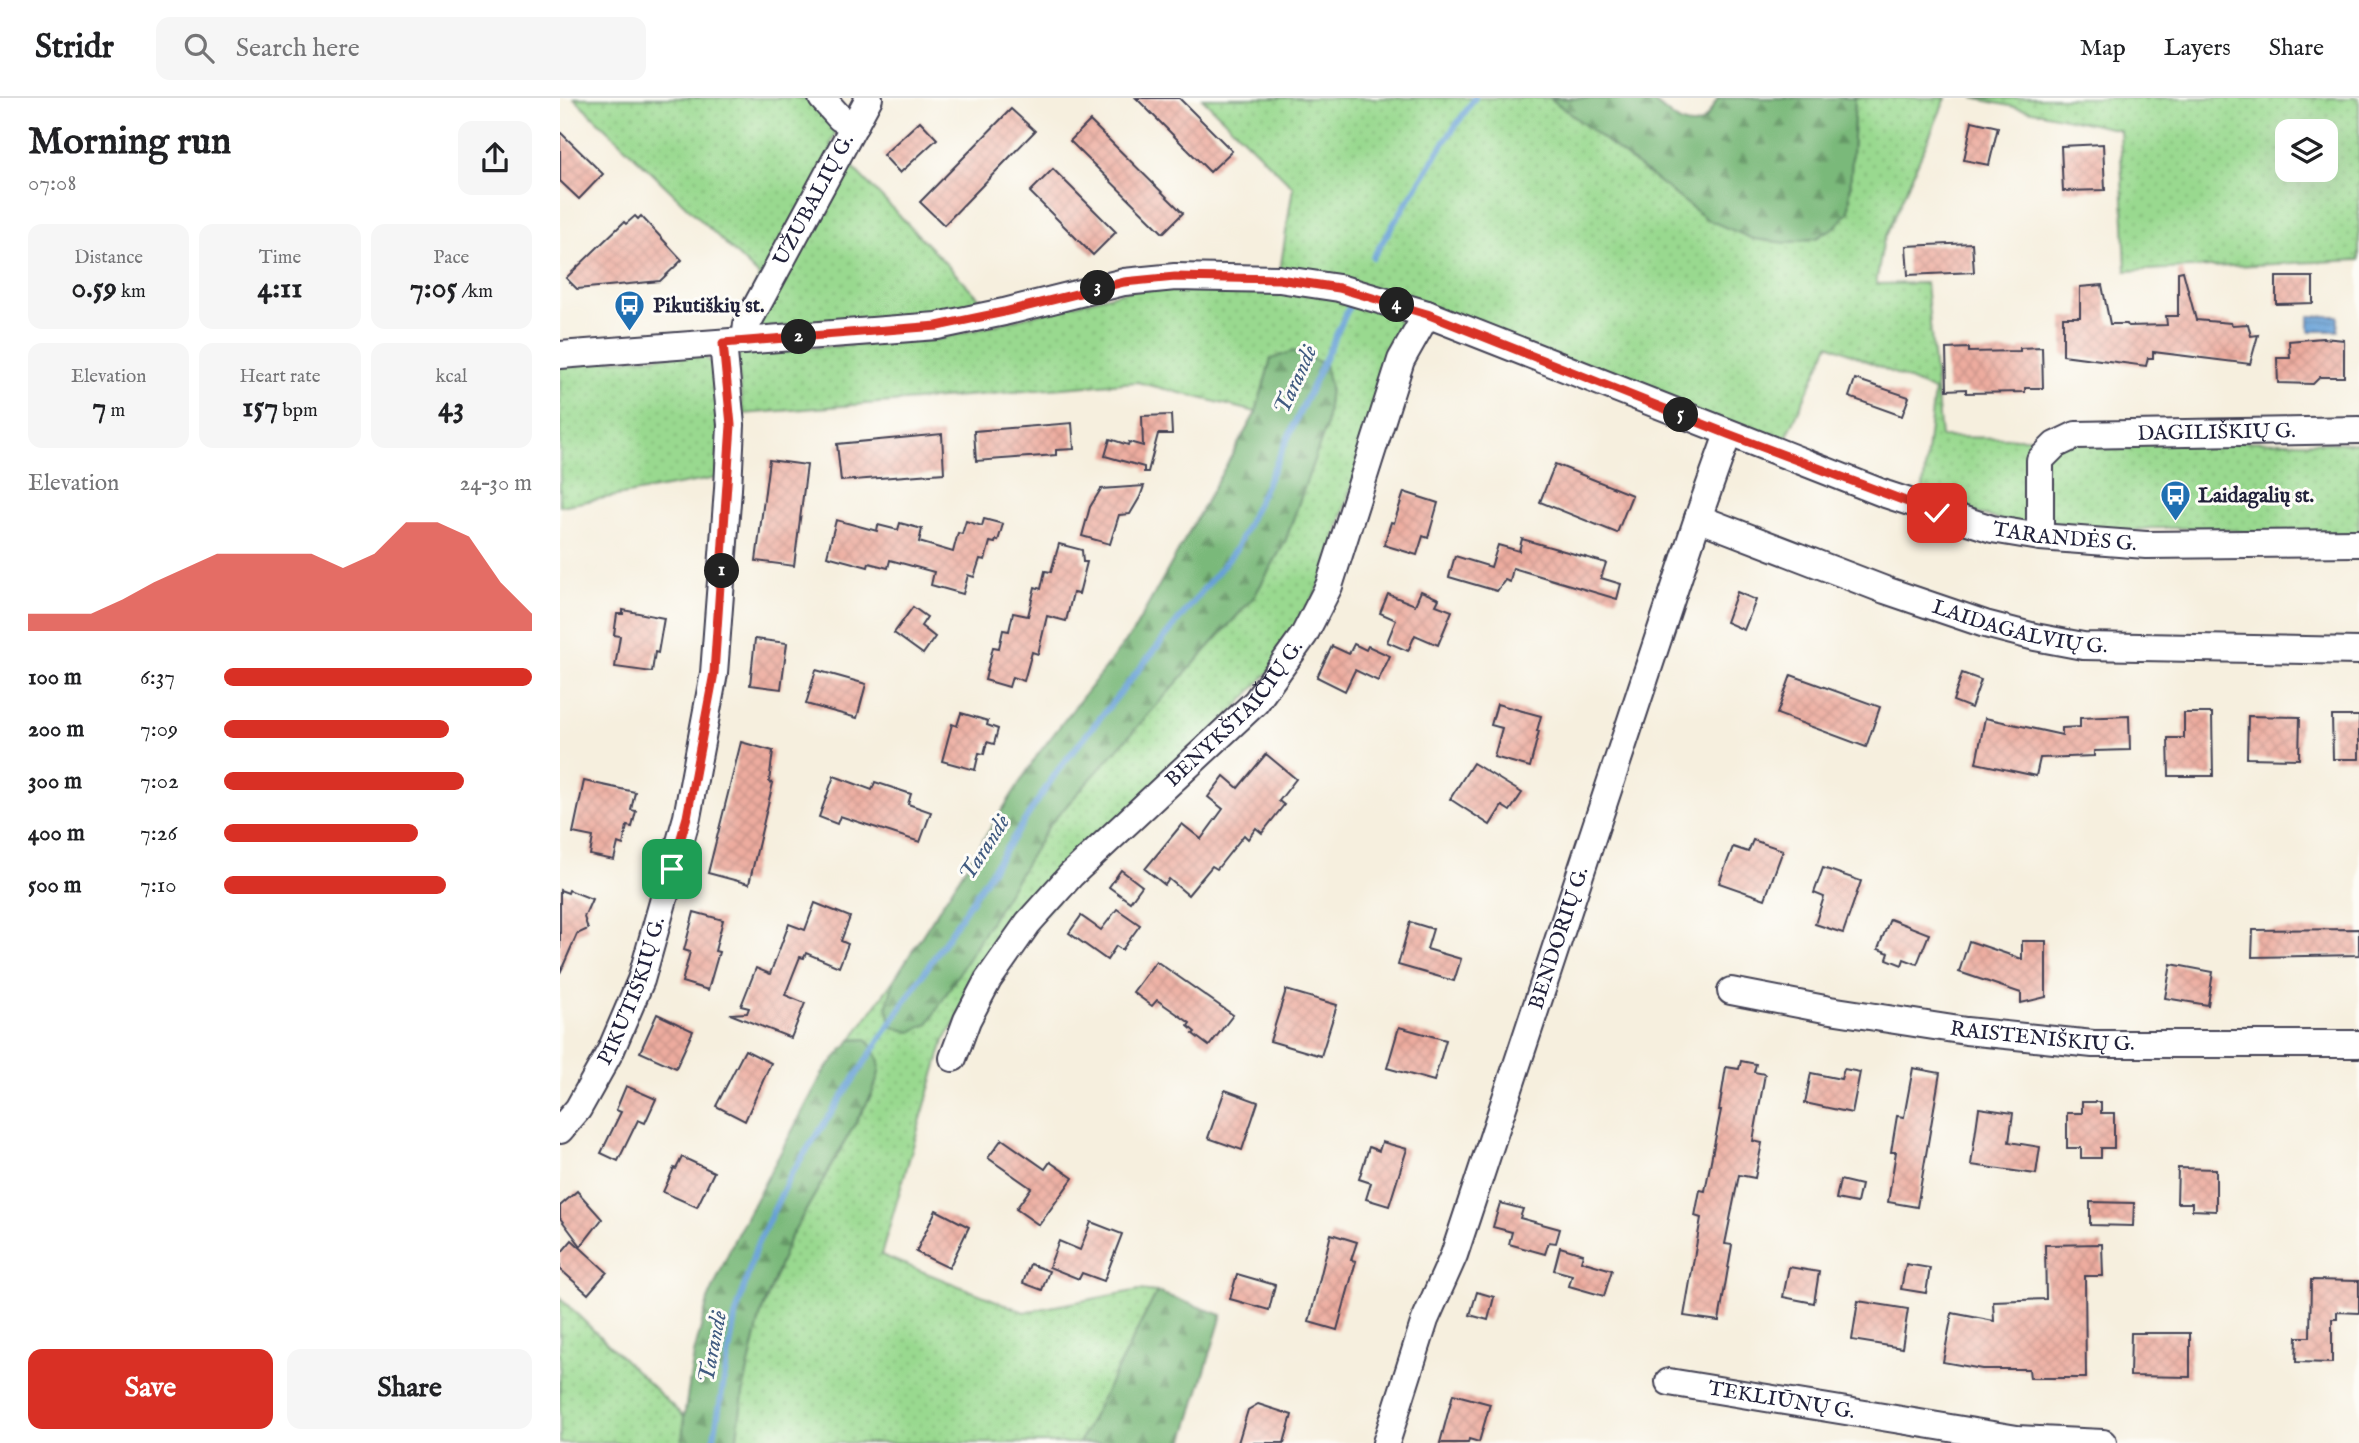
<!DOCTYPE html>
<meta charset="utf-8">
<style>
:root{--surface:#fff;--page:#f6f6f6;--text:#202124;--muted:#757577;--line:#e0e0e0;--accent:#d93025}
body{margin:0;font-family:"IM FELL English",serif;background:var(--page);color:var(--text);height:100vh;display:flex;flex-direction:column;font-size:26px;white-space:nowrap}
*{box-sizing:border-box;margin:0}
p{font-size:23px;color:var(--muted)}
.icon{flex:none;width:38px;height:38px;fill:none;stroke:currentColor;stroke-width:2;stroke-linecap:round;stroke-linejoin:round}
.map{position:relative;flex:1;overflow:hidden}
.side{display:flex;flex-direction:column;background:var(--surface);width:560px}
.side>*{flex:none}
.buttons{position:absolute;left:1715px;top:21px;display:grid;gap:14px}
.buttons a{display:grid;place-items:center;width:63px;height:63px;border-radius:14px;background:var(--surface);box-shadow:0 7px 28px #0002;font-size:35px}
.pin{position:absolute;display:grid;place-items:center;width:60px;height:60px;color:#fff;margin:-30px;border-radius:14px;box-shadow:0 4px 10px #0006}
.km{position:absolute;width:35px;height:35px;margin:-18px;border-radius:50%;background:#222;color:#fff;font-size:19px;line-height:35px;text-align:center}
.round{display:grid;place-items:center;flex:none;width:74px;height:74px;border-radius:14px;background:var(--page)}
.head{display:flex;align-items:center;justify-content:space-between;height:119px;padding:0 28px}
h1{font-size:38px;font-weight:700;line-height:52px}
.stats{display:grid;grid-template-columns:repeat(3,1fr);gap:10px;height:119px;padding:7px 28px}
.stats div{display:grid;align-content:center;border-radius:14px;background:var(--page);text-align:center}
.stats b{font-size:30px;font-weight:700}
.stats small{font-size:19px;font-weight:400}
.stats p{font-size:19px}
.chart{height:196px;padding:14px 28px}
.chart p{display:flex;justify-content:space-between}
.chart svg{width:100%;height:126px;margin-top:7px;fill:var(--accent);opacity:.7}
.cta{display:flex;gap:14px;margin-top:auto;padding:14px 28px}
.cta a{flex:1;height:80px;border-radius:14px;background:var(--accent);color:#fff;font-size:28px;font-weight:700;line-height:80px;text-align:center}
.cta a+a{background:var(--page);color:var(--text)}
ul{padding:0 28px;list-style:none;font-size:23px}
li{display:grid;grid-template-columns:112px 84px 1fr;align-items:center;height:52px}
li i{height:18px;border-radius:9px;background:var(--accent)}
header{display:flex;align-items:center;gap:42px;box-sizing:border-box;height:98px;padding:0 35px;background:var(--surface);border-bottom:2px solid var(--line)}
header strong{font-size:33px}
nav{display:flex;gap:38px;margin-inline-start:auto;font-size:24px}
.search{width:490px;height:63px;background:var(--page);display:flex;align-items:center;gap:18px;box-sizing:border-box;padding:0 24px;border-radius:14px;color:var(--muted);font-size:26px}
main{display:flex;flex:1;min-height:0}
.map>svg:first-child{display:block}
.grass{fill:url(#grass-dots);stroke:#5e7e65;stroke-width:2;fill-rule:evenodd}
.forest{fill:url(#forest-firs);stroke:#4e6e5a;stroke-width:2}
.water{fill:url(#water-rules);stroke:#446289;stroke-width:2}
.lines{fill:none;stroke-linecap:round;stroke-linejoin:round}
.stream{stroke:#67a1d7;stroke-width:6}
.building{fill:url(#building-cross-hatch)}
.minor-casing{stroke:#424153;stroke-width:30}
.minor{stroke:#fff;stroke-width:26}
.route-casing{stroke:#fff;stroke-width:14}
.route{stroke:#d93025;stroke-width:9}
.labels{text-anchor:middle;dominant-baseline:central;stroke-width:6;stroke-linejoin:round;paint-order:stroke}
.street-label{font-size:21px;fill:#22223b;stroke:#fdfcf7}
.poi-label{font-size:21px;font-weight:bold;fill:#22223b;stroke:#fdfcf7;text-anchor:start}
.water-label{font-size:23px;font-style:italic;fill:#415b81;stroke:#fdfcf7}
</style>
<header>
<strong>Stridr</strong>
<div class="search"><svg class="icon" aria-label="search" viewBox="0 0 24 24"><circle cx="10" cy="10" r="6"/><path d="M15 15l6 6"/></svg>Search here</div>
<nav><a>Map</a><a>Layers</a><a>Share</a></nav>
</header>
<main>
<section class="side">
<div class="head"><div><h1>Morning run</h1><p>07:08</p></div><a class="round"><svg class="icon" aria-label="share" viewBox="0 0 24 24"><path d="M12 15V3M7 8l5-5 5 5M5 13v7h14v-7"/></svg></a></div>
<div class="stats">
<div><p>Distance</p><b>0.59<small> km</small></b></div>
<div><p>Time</p><b>4:11</b></div>
<div><p>Pace</p><b>7:05<small> /km</small></b></div>
</div>
<div class="stats">
<div><p>Elevation</p><b>7<small> m</small></b></div>
<div><p>Heart rate</p><b>157<small> bpm</small></b></div>
<div><p>kcal</p><b>43</b></div>
</div>
<div class="chart"><p><span>Elevation</span>24–30 m</p>
<svg viewBox="0 0 160 44" preserveAspectRatio="none"><path d="M0 44V38L10 38L20 38L30 33L40 27L50 22L60 17L70 17L80 17L90 17L100 22L110 17L120 6L130 6L140 11L150 27L160 38V44z"/></svg>
</div>
<ul>
<li><b>100 m</b>6:37<i style="width:100%"></i></li>
<li><b>200 m</b>7:09<i style="width:73%"></i></li>
<li><b>300 m</b>7:02<i style="width:78%"></i></li>
<li><b>400 m</b>7:26<i style="width:63%"></i></li>
<li><b>500 m</b>7:10<i style="width:72%"></i></li>
</ul>
<div class="cta"><a>Save</a><a>Share</a></div>
</section>
<div class="map">
<svg width="1799" height="1345" viewBox="0 0 1799 1345">
<defs>
<pattern id="grass-dots" width="8" height="8" patternUnits="userSpaceOnUse" patternTransform="scale(1.75)"><rect width="8" height="8" fill="#99d98f"/><path d="M2 2h.1M6 6h.1" fill="none" stroke="#84ba7c" stroke-width="1.8" stroke-linecap="round"/></pattern>
<pattern id="forest-firs" width="22" height="20" patternUnits="userSpaceOnUse" patternTransform="scale(1.75)"><rect width="22" height="20" fill="#7ab97a"/><path d="M5 1l3.5 6h-7zM16 11l3.5 6h-7z" fill="#649665"/></pattern>
<pattern id="water-rules" width="6" height="5" patternUnits="userSpaceOnUse" patternTransform="scale(1.75)"><rect width="6" height="5" fill="#67a1d7"/><path d="M0 2.5h6" fill="none" stroke="#5483b0"/></pattern>
<pattern id="building-cross-hatch" width="8" height="8" patternUnits="userSpaceOnUse" patternTransform="scale(1.75)"><rect width="8" height="8" fill="#edac9f"/><path d="M0 0l8 8M0 8l8-8" fill="none" stroke="#cb948a"/></pattern>
</defs>
<rect width="100%" height="100%" fill="#fdfcf7"/>
<filter id="ink" filterUnits="userSpaceOnUse"><feTurbulence type="fractalNoise" baseFrequency=".0143" numOctaves="2"/><feDisplacementMap in="SourceGraphic" scale="14" xChannelSelector="R" yChannelSelector="G"/><feConvolveMatrix kernelMatrix="1 2 1 2 8 2 1 2 1" color-interpolation-filters="sRGB"/></filter>
<filter id="wash" filterUnits="userSpaceOnUse"><feTurbulence type="fractalNoise" baseFrequency=".00686" numOctaves="4" result="noise"/><feDisplacementMap in="SourceGraphic" scale="28" xChannelSelector="R" yChannelSelector="G"/><feGaussianBlur stdDeviation="1.57" result="paint"/><feColorMatrix in="noise" values="0 0 0 0 0 0 0 0 0 0 0 0 0 0 0 0 0 1.4 0 .05"/><feComposite in="paint" operator="in"/></filter>
<g filter="url(#wash)">
<rect width="100%" height="100%" fill="#f6efde"/>
<!-- grass -->
<g class="grass">
<polygon points="14,0 250,0 277,29 271,47 426,207 358,218 172,232 200,179"/>
<polygon points="642,0 990,0 1148,122 1289,114 1295,0 1386,0 1323,145 1316,186 1366,185 1381,339 1799,345 1799,437 1711,438 1655,430 1590,430 1560,435 1444,423 1362,399 1374,293 1269,246 1224,345 720,173 733,89"/>
<path d="M1413,0H1799V162L1566,173L1560,32ZM1727,33H1766V72H1727Z"/>
<polygon points="731,191 828,213 840,224 840,234 762,482 722,560 418,888 384,943 321,1157 464,1214 579,1192 597,1194 519,1345 176,1345 184,1289 200,1219 229,1142 312,996 306,941 291,942 335,880 327,908 429,824 490,726 694,499 725,444 766,328 770,289 711,261 696,314 577,284 183,316 177,260 181,254 375,242 572,192"/>
<polygon points="134,256 145,259 156,269 160,291 157,380 0,408 0,266"/>
<polygon points="0,1200 124,1319 122,1345 0,1345"/>
</g>
<!-- forest -->
<g class="forest">
<path d="M990,0C1007,0 1077,0 1088,1C1103,7 1116,29 1134,27C1146,26 1152,10 1158,0H1295L1289,114L1275,129L1256,140L1226,145L1193,141L1148,122Z"/>
<polygon points="733,253 765,266 770,289 766,328 725,444 694,499 490,726 368,926 351,934 332,929 327,908 335,880 478,656 573,534 696,314 711,261"/>
<path d="M306,941C324,962 322,971 312,996L229,1142L200,1219L184,1289L176,1345H122L124,1319L134,1256L148,1202L174,1142L264,973L291,942Z"/>
<polygon points="597,1194 662,1217 623,1345 519,1345"/>
</g>
<!-- water -->
<rect class="water" x="1749" y="218" width="29" height="15"/>
<g class="lines">
<!-- stream -->
<g class="stream">
<polyline points="813,159 885,43 915,0"/>
<polyline points="153,1345 175,1220 196,1149 231,1076 498,672 676,451 791,205"/>
</g>
</g>
<g id="blocks">
<!-- building -->
<g class="building">
<polygon points="576,0 619,0 672,53 650,74"/>
<polygon points="451,11 475,33 384,127 360,104"/>
<polygon points="360,23 377,41 340,75 323,57"/>
<polygon points="530,23 623,115 603,135 510,43"/>
<polygon points="1412,23 1438,29 1429,67 1404,62"/>
<polygon points="0,34 43,76 19,101 0,83"/>
<polygon points="1543,46 1545,92 1503,93 1501,48"/>
<polygon points="493,71 556,134 533,157 470,94"/>
<polygon points="75,118 78,121 81,118 122,162 100,183 17,191 6,180 64,124 66,126"/>
<polygon points="1412,145 1414,174 1348,177 1346,148"/>
<polygon points="1623,173 1636,222 1671,225 1672,227 1688,226 1691,238 1698,237 1690,266 1593,254 1593,260 1588,260 1586,268 1503,257 1503,219 1520,219 1520,189 1542,187 1550,226 1567,226 1568,228 1607,227 1606,218 1618,218 1618,174"/>
<polygon points="1716,179 1753,179 1753,205 1716,206"/>
<polygon points="1763,240 1784,242 1784,279 1760,279 1753,286 1718,285 1717,260 1730,260 1729,243"/>
<polygon points="1482,249 1483,290 1465,290 1465,294 1406,295 1406,291 1387,292 1386,251 1409,250 1409,254 1460,253 1460,250"/>
<polygon points="1295,281 1349,299 1342,318 1289,299"/>
<polygon points="611,317 612,336 598,336 588,374 584,374 584,369 545,358 550,341 568,347 569,344 583,348 582,318"/>
<polygon points="512,325 514,351 496,352 496,357 416,363 414,333"/>
<polygon points="382,336 384,375 281,383 277,346"/>
<polygon points="209,362 247,367 234,468 196,463"/>
<polygon points="995,366 1072,397 1057,435 980,404"/>
<polygon points="584,388 580,399 570,416 559,417 550,446 522,438 530,409 541,391"/>
<polygon points="844,394 878,405 868,440 863,438 857,457 824,447 831,424 834,425"/>
<polygon points="424,421 443,426 438,443 436,442 435,445 430,444 425,462 420,461 414,479 408,477 403,496 371,487 374,474 330,462 328,470 309,465 308,469 267,458 276,422 317,433 318,427 338,432 340,425 362,431 359,444 393,454 398,435 402,436 406,423 422,428"/>
<polygon points="962,441 1046,465 1041,480 1061,486 1057,501 953,470 950,484 945,482 937,493 889,479 895,458 931,469 938,447 959,453"/>
<polygon points="499,446 522,452 523,464 527,464 519,496 513,495 506,523 487,518 478,556 472,554 464,583 452,579 449,589 425,582 433,549 439,550 443,532 449,533 453,515 468,518 475,489 481,491 485,473 491,474"/>
<polygon points="861,493 879,501 876,507 892,513 878,547 855,537 848,553 827,544 836,522 820,515 828,496 855,507"/>
<polygon points="1177,494 1196,502 1184,532 1166,524"/>
<polygon points="353,509 367,519 361,528 375,539 363,556 334,535"/>
<polygon points="63,512 104,520 98,555 95,554 92,574 55,569 60,538 54,537 57,516 63,516"/>
<polygon points="195,541 227,545 221,591 190,587"/>
<polygon points="794,546 806,552 808,548 830,558 818,583 795,572 785,593 757,579 772,548 789,556"/>
<polygon points="256,572 306,586 297,620 246,606"/>
<polygon points="1402,575 1421,582 1411,610 1393,603"/>
<polygon points="1231,577 1320,609 1306,649 1217,616"/>
<polygon points="937,606 981,618 977,633 979,633 970,669 934,659 942,630 931,627"/>
<polygon points="401,615 428,623 427,627 438,631 434,646 427,644 424,656 419,655 415,672 382,663 392,626 397,628"/>
<polygon points="1624,615 1652,615 1653,678 1609,678 1608,640 1624,640"/>
<polygon points="1569,618 1570,652 1534,653 1534,658 1480,660 1476,678 1416,665 1425,620 1502,637 1502,630 1520,629 1520,620"/>
<polygon points="1688,618 1740,619 1739,661 1687,660"/>
<polygon points="1772,618 1799,618 1799,661 1773,661"/>
<polygon points="181,644 213,653 209,684 213,685 189,786 148,775"/>
<polygon points="706,656 736,681 719,703 724,707 702,735 696,730 688,741 684,737 657,771 652,768 628,797 609,781 605,787 585,771 622,726 641,741 663,711 648,699 664,678 678,690"/>
<polygon points="913,665 962,695 950,713 942,708 930,727 890,701"/>
<polygon points="274,678 312,692 315,684 351,696 348,706 371,714 360,744 280,718 277,726 259,719"/>
<polygon points="24,683 75,694 71,712 76,713 72,729 67,728 63,747 58,745 54,762 30,757 33,739 13,735"/>
<polygon points="1193,742 1223,752 1205,801 1159,785 1173,749 1188,754"/>
<polygon points="1263,770 1301,783 1283,835 1255,826 1264,799 1254,795"/>
<polygon points="561,772 582,788 570,804 549,789"/>
<polygon points="0,792 8,795 9,792 32,801 24,819 28,831 17,836 0,875"/>
<polygon points="255,805 290,819 281,843 288,846 279,869 246,855 244,860 240,859 225,897 245,905 231,940 170,916 187,915 189,910 181,908 196,870 210,876 229,826 245,832"/>
<polygon points="557,811 580,827 562,852 556,848 547,862 509,835 521,818 541,832"/>
<polygon points="134,814 163,822 155,853 159,854 148,892 122,884 130,854 124,852"/>
<polygon points="1330,821 1369,836 1357,866 1344,861 1342,867 1327,861 1329,855 1318,851"/>
<polygon points="850,824 873,831 867,851 901,861 894,883 838,867"/>
<polygon points="1799,831 1799,857 1692,859 1693,832"/>
<polygon points="1409,843 1462,861 1462,843 1486,843 1486,899 1461,905 1461,895 1399,874"/>
<polygon points="596,863 673,917 649,948 633,936 635,934 628,928 630,925 597,902 592,908 573,894"/>
<polygon points="1611,866 1653,874 1648,907 1605,900"/>
<polygon points="726,892 777,907 761,958 710,943"/>
<polygon points="97,916 133,933 116,970 80,954"/>
<polygon points="839,929 886,942 874,983 827,970"/>
<polygon points="185,952 211,965 185,1023 156,1008"/>
<polygon points="1181,963 1196,966 1194,974 1205,976 1193,1043 1202,1045 1195,1080 1179,1077 1165,1146 1172,1147 1159,1223 1124,1218 1141,1120 1135,1118 1140,1092 1145,1093 1161,1012 1159,1012 1166,969 1179,971"/>
<polygon points="1353,970 1380,975 1357,1109 1328,1104 1336,1054 1331,1054 1337,1018 1344,1019"/>
<polygon points="1284,971 1300,974 1292,1015 1245,1005 1251,975 1281,981"/>
<polygon points="66,988 96,1001 85,1025 78,1022 58,1063 41,1055 61,1014 56,1012"/>
<polygon points="665,992 698,1004 682,1052 648,1040"/>
<polygon points="1522,1004 1541,1004 1541,1015 1554,1015 1554,1050 1541,1050 1541,1060 1521,1060 1521,1050 1507,1050 1507,1015 1522,1015"/>
<polygon points="1419,1010 1453,1015 1449,1044 1480,1049 1476,1076 1411,1067"/>
<polygon points="442,1041 485,1071 490,1064 513,1080 479,1127 456,1111 471,1090 428,1060"/>
<polygon points="822,1044 847,1051 829,1108 806,1101 811,1085 799,1081 809,1049 819,1053"/>
<polygon points="122,1059 154,1074 137,1109 103,1094 114,1070 116,1071"/>
<polygon points="1618,1070 1656,1071 1656,1113 1632,1112 1632,1105 1617,1105"/>
<polygon points="1280,1082 1301,1087 1297,1105 1276,1101"/>
<polygon points="17,1093 42,1121 21,1148 0,1120 0,1108"/>
<polygon points="1530,1104 1574,1105 1573,1128 1530,1127"/>
<polygon points="940,1105 963,1111 960,1120 1000,1131 996,1145 989,1144 985,1156 949,1146 952,1134 933,1129"/>
<polygon points="376,1112 409,1129 389,1170 356,1154"/>
<polygon points="531,1124 562,1136 544,1183 522,1175 519,1181 489,1169 499,1143 520,1152"/>
<polygon points="771,1136 797,1144 791,1162 796,1163 777,1232 749,1224"/>
<polygon points="12,1142 47,1174 28,1196 0,1171 0,1156"/>
<polygon points="1542,1146 1543,1178 1525,1178 1526,1280 1470,1280 1469,1271 1422,1271 1383,1264 1392,1215 1434,1223 1433,1203 1486,1201 1485,1147"/>
<polygon points="1000,1149 1023,1156 1021,1163 1052,1172 1044,1198 1009,1188 1012,1177 994,1172"/>
<polygon points="470,1166 489,1173 482,1192 463,1185"/>
<polygon points="1346,1166 1370,1170 1366,1195 1341,1191"/>
<polygon points="1229,1169 1259,1174 1254,1205 1223,1199"/>
<polygon points="677,1176 715,1187 709,1212 670,1201"/>
<polygon points="1751,1182 1799,1183 1799,1215 1777,1214 1777,1221 1772,1221 1772,1265 1736,1264 1737,1239 1750,1239"/>
<polygon points="917,1194 934,1199 928,1222 910,1217"/>
<polygon points="1298,1203 1348,1211 1342,1250 1292,1242"/>
<polygon points="1571,1235 1630,1235 1630,1279 1570,1278"/>
<polygon points="893,1296 930,1306 919,1344 909,1341 908,1345 880,1345"/>
<polygon points="698,1306 732,1317 724,1345 678,1345 688,1312"/>
</g>
</g>
</g>
<g filter="url(#ink)">
<use href="#blocks" fill-opacity="0" stroke="#424153" stroke-width="2"/>
<g class="lines">
<defs>
<g id="minor">
<polyline points="262,0 280,20 295,27"/>
<path id="s1" d="M185,243L187,226L309,0"/>
<path id="s2" d="M0,257L377,228L444,214L564,184L615,179L719,181L779,190L867,216L1325,396L1432,431L1480,439L1586,447L1799,445"/>
<path id="s3" d="M1138,420L1325,492L1425,526L1475,539L1523,548L1799,553"/>
<path id="s4" d="M1480,439V362L1495,347L1516,337L1799,332"/>
<path id="s5" d="M1171,893L1270,912L1406,933L1533,946H1799"/>
<path id="s6" d="M393,960L407,922L428,882L468,825L511,777L696,604L744,537L769,488L841,262L867,216"/>
<path id="s7" d="M0,1032L18,1011L51,952L81,882L127,719L154,575L168,391L171,327L163,245"/>
<path id="s8" d="M1109,1284L1457,1341L1543,1345"/>
<path id="s9" d="M826,1345L865,1222L894,1157L1138,420L1168,336"/>
</g>
</defs>
<!-- minor casing -->
<use href="#minor" class="minor-casing"/>
<!-- minor -->
<use href="#minor" class="minor"/>
</g>
</g>
<g class="lines" filter="url(#ink)">
<defs>
<polyline id="route" points="112,771 127,719 154,575 171,327 163,245 377,228 444,214 564,184 615,179 719,181 779,190 867,216 1168,336 1377,415"/>
</defs>
<!-- route casing -->
<use href="#route" class="route-casing"/>
<!-- route -->
<use href="#route" class="route"/>
</g>
<!-- icons -->
<defs>
<symbol id="bus-pin" viewBox="-11 -11 22 30"><path d="M0 17L-7.5 6A9.5 9.5 0 1 1 7.5 6Z" fill="#1f6fb2" stroke="#fdfcf7"/><path d="M-5-6H5V4H4V6H2V4H-2V6H-4V4H-5ZM-3.5-4V0h7V-4ZM-3.5 1.2v1.5H-2V1.2ZM2 1.2v1.5H3.5V1.2Z" fill="#fff"/></symbol>
</defs>
<g fill-rule="evenodd">
<use href="#bus-pin" x="52" y="190" width="35" height="47"/>
<use href="#bus-pin" x="1598" y="380" width="35" height="47"/>
</g>
<g class="labels">
<!-- street labels -->
<g class="street-label">
<text stroke="none"><textPath href="#s1" startOffset="158">UŽUBALIŲ G.</textPath></text>
<text stroke="none"><textPath href="#s4" startOffset="262">DAGILIŠKIŲ G.</textPath></text>
<text stroke="none"><textPath href="#s2" startOffset="1556">TARANDĖS G.</textPath></text>
<text stroke="none"><textPath href="#s3" startOffset="341">LAIDAGALVIŲ G.</textPath></text>
<text stroke="none"><textPath href="#s6" startOffset="450">BENYKŠTAIČIŲ G.</textPath></text>
<text stroke="none"><textPath href="#s9" startOffset="534">BENDORIŲ G.</textPath></text>
<text stroke="none"><textPath href="#s7" startOffset="158">PIKUTIŠKIŲ G.</textPath></text>
<text stroke="none"><textPath href="#s5" startOffset="315">RAISTENIŠKIŲ G.</textPath></text>
<text stroke="none"><textPath href="#s8" startOffset="114">TEKLIŪNŲ G.</textPath></text>
</g>
<!-- poi labels -->
<g class="poi-label">
<text x="93" y="208">Pikutiškių st.</text>
<text x="1638" y="398">Laidagalių st.</text>
</g>
<!-- water labels -->
<g class="water-label">
<text transform="translate(736 282) rotate(-65)">Tarandė</text>
<text transform="translate(425 750) rotate(-57)">Tarandė</text>
<text transform="translate(153 1249) rotate(-79)">Tarandė</text>
</g>
</g>
</svg>
<div class="buttons">
<a><svg class="icon" aria-label="layers" viewBox="0 0 24 24"><path d="M12 4l9 5-9 5-9-5zM3 14l9 5 9-5"/></svg></a>
</div>
<div class="pin" style="left:112px;top:771px;background:#1e9e55"><svg class="icon" aria-label="arrive" viewBox="0 0 24 24"><path d="M6 21V4h12l-3 4 3 4H6"/></svg></div>
<div class="pin" style="left:1377px;top:415px;background:#d93025"><svg class="icon" aria-label="check" viewBox="0 0 24 24"><path d="M5 12l5 5 9-10"/></svg></div>
<b class="km" style="left:162px;top:473px">1</b>
<b class="km" style="left:239px;top:239px">2</b>
<b class="km" style="left:538px;top:190px">3</b>
<b class="km" style="left:837px;top:207px">4</b>
<b class="km" style="left:1121px;top:317px">5</b>
</div>
</main>
